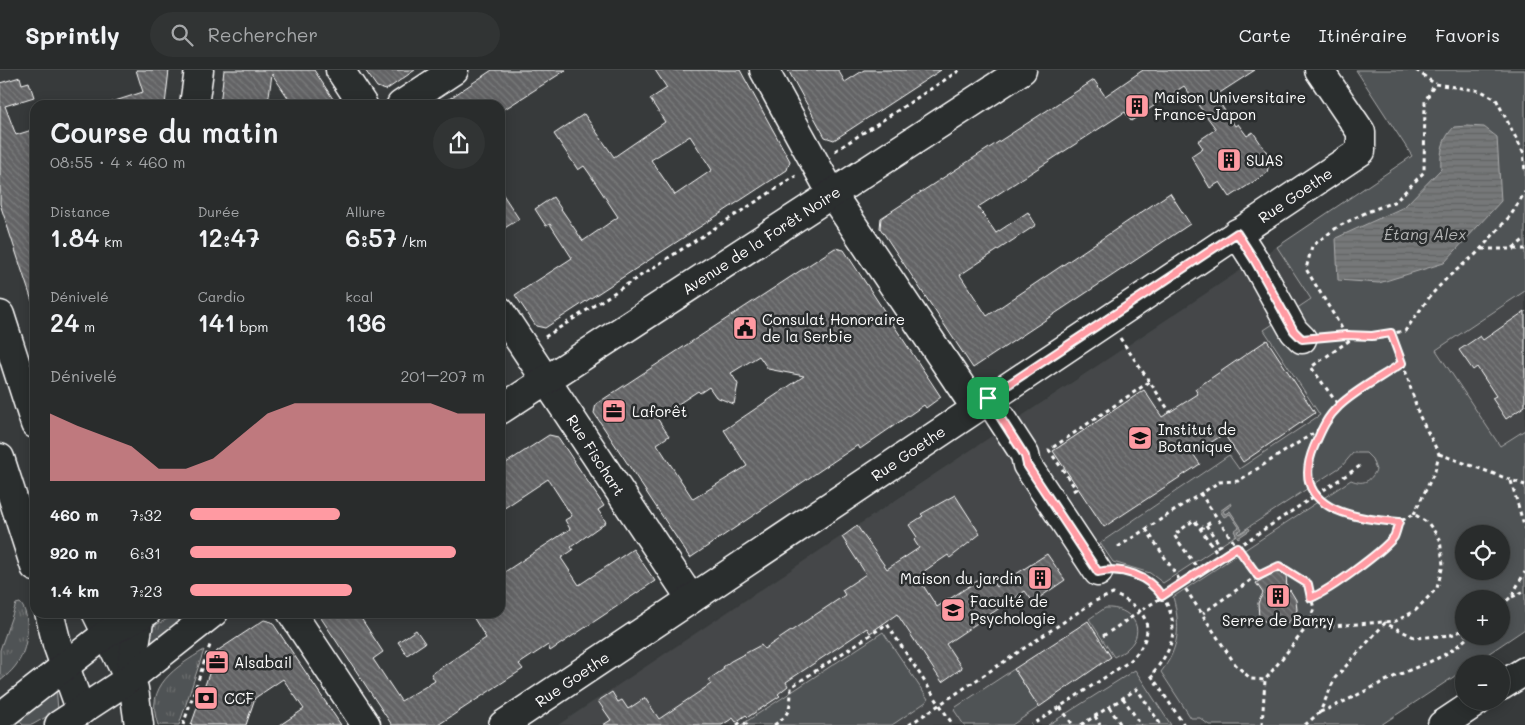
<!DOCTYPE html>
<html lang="fr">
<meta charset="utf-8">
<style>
:root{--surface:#292c2c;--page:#313434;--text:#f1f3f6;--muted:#a5a7a9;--line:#454848;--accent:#ff9aa2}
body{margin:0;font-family:Mali,sans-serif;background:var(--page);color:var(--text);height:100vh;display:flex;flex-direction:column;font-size:19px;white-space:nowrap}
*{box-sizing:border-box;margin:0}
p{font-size:16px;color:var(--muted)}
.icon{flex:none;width:28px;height:28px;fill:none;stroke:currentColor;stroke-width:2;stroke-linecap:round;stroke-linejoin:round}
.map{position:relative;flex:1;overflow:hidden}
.side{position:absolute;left:30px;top:30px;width:475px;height:518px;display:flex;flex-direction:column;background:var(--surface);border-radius:15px;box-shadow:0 2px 12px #0003,0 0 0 1px var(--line)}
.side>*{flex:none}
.controls{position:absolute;left:1455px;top:455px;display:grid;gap:10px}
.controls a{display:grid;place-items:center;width:55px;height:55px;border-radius:50%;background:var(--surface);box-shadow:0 2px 12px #0003,0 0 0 1px var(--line);font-size:25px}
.pin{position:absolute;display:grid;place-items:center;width:42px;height:42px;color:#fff;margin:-21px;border-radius:10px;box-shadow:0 2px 8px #0006}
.round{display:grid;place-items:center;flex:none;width:52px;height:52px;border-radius:26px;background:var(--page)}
.head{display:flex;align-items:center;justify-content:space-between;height:85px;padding:0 20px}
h1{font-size:28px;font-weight:600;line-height:38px}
.figures{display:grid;grid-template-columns:repeat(3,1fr);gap:8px;height:85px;padding:5px 20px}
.figures div{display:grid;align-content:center}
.figures b{font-size:25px;font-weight:600}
.figures small{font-size:14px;font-weight:400}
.figures p{font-size:14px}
.chart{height:140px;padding:10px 20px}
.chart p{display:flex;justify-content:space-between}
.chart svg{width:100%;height:90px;margin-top:5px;fill:var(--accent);opacity:.7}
ul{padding:0 20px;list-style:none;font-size:16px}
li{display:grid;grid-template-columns:80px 60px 1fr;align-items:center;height:38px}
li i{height:12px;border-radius:6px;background:var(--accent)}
header{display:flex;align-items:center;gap:30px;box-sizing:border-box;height:70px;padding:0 25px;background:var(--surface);border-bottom:1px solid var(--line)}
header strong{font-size:24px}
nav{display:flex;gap:28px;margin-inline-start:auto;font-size:18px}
.search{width:350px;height:45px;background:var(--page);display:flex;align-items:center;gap:12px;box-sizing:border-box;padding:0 18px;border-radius:28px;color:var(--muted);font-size:19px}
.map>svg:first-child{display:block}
.built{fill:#444748;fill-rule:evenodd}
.grass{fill:url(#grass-tufts);stroke:#a8a9aa}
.park{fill:#505354;stroke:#a8a9aa;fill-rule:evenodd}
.water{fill:url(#water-rules);stroke:#adaeaf}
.building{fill:url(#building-back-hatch);stroke:#fff;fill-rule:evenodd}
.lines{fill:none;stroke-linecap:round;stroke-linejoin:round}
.minor-casing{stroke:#fff;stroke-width:31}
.major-casing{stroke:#fff;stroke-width:31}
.path{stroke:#fff;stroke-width:3;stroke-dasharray:4 4;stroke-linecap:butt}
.minor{stroke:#2a2d2e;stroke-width:28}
.major{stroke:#2a2d2e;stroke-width:28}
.route-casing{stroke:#fff;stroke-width:10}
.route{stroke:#ff9aa2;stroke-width:6}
.labels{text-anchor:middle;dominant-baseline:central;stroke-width:5;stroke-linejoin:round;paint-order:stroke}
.poi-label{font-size:15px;fill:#fff;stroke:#2a2d2e;text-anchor:start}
.street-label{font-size:15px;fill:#fff;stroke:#2a2d2e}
.water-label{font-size:16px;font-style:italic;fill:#b4b5b5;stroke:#2a2d2e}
</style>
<header>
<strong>Sprintly</strong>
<div class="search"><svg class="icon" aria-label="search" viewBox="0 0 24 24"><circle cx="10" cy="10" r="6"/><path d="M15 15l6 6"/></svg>Rechercher</div>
<nav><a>Carte</a><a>Itinéraire</a><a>Favoris</a></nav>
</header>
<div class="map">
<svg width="1525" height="655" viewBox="0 0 1525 655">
<defs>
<pattern id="grass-tufts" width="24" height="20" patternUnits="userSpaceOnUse" patternTransform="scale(1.25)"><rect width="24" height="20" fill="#505354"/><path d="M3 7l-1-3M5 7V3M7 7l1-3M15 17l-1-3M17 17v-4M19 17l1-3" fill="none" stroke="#6a6d6e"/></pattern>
<pattern id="water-rules" width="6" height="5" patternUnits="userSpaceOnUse" patternTransform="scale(1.25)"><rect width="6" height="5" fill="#767879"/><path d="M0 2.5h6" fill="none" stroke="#616262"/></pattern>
<pattern id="building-back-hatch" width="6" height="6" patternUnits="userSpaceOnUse" patternTransform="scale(1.25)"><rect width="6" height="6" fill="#636465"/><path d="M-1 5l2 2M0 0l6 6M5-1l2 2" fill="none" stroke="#7a7b7c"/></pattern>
</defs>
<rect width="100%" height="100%" fill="#373a3b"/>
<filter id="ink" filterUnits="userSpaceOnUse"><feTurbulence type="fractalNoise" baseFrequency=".02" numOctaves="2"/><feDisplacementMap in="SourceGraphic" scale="10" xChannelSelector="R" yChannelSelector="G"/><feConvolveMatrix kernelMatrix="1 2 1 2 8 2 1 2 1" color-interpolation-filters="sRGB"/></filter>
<g filter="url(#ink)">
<!-- built -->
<path class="built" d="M1356,0H1525V559L1473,594H1464V600L1381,655H558L1412,86ZM1464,464H1501V501H1464ZM1464,529H1501V566H1464Z"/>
<!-- grass -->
<g class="grass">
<path d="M20,533C31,544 28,573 21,587C17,596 8,605 0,611V580L16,534Z"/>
<polygon points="179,543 187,543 189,546 149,578 150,558"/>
<path d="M204,580L179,655H158C144,616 176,597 204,580Z"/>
<polygon points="56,616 58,640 32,655 23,655 16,647"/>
</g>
<!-- park -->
<g class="park">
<path d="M1356,0H1525V221L1436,280L1500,376L1525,360V559L1473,594H1464V600L1381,655H1209L1200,648H1191L1161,602C1179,579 1181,556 1173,527L1351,410C1363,415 1370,412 1376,400L1372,389L1366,383H1353L1342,396L1163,513L1150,503L1113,492L1100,473L1229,385L1239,399L1320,345L1264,260L1311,229L1277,177L1412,86ZM1464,464H1501V501H1464ZM1464,529H1501V566H1464Z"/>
<path d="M1105,538C1131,536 1148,560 1128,578C1125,582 1119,584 1114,587L1089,549Z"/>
<polygon points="883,562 928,629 926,632 892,655 741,655"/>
<polygon points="1014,599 1039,637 1012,655 964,655 954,640 956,637"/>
<polygon points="1135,600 1171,655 1048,655"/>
</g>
<!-- water -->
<g class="water">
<path d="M1467,56L1484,57L1497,67L1501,131L1444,193L1379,213L1338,210L1336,168L1404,137L1441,99C1440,82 1442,69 1454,57Z"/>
<polygon points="1231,433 1232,435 1223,441 1225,444 1230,441 1242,459 1237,462 1239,464 1249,458 1250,460 1238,468 1234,461 1239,457 1230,444 1224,447 1220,441"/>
</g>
<!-- building -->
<g class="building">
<polygon points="136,0 169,0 165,35 113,35 112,32 143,22"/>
<polygon points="224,0 314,0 337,35 293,35 272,4 268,33 220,35"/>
<polygon points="365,0 415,0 386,20 377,17"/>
<polygon points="492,0 566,0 500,42 500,35 440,35"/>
<path d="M655,0H740L790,91L787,100L545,258L536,256L515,225L572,188L550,154L546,156L535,139L553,127L583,171L618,147L589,103L584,96L578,100L554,64L584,44L614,87L665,52L650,29L667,18ZM690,66L712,100L675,125L651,90Z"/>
<polygon points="788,0 838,0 845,12 864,0 941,0 834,70 825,67"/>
<polygon points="1143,0 1255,0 1215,26 1235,56 1238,54 1247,66 1253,62 1270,87 1267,103 1230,127 1220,112 1210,118 1191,86 1203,78 1198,71 1216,59 1184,16 1131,51 1125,42 978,137 996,163 1028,142 1036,155 960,205 987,246 1170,123 1190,154 973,298 880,158 881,148 1094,10 1105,26"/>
<polygon points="20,7 22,14 29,12 34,27 5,36 16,65 35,59 35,230 32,231 0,134 0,13"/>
<polygon points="500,120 519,149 500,161"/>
<path d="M835,178L844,180L941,327L926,338L924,335L860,379L858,375L690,488L594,343L596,334ZM759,286L768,299L804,306L724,360L747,396L693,429L657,374L669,366L657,348L698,321L700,323L709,317L716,327L734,334L738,314L731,303Z"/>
<polygon points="1525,241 1525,336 1506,349 1492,328 1496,326 1477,297 1473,300 1459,280 1480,266 1483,270"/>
<polygon points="1267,270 1315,343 1243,392 1224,364 1193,384 1200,394 1104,457 1053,381 1144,320 1162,347 1198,324 1195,319"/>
<polygon points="549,365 558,367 604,436 598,440 606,452 571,477 573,480 561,488 579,515 633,479 655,511 550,581 548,575 519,594 523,599 438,655 392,655 317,542 357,542 383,582 373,589 401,631 435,611 431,604 486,568 470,542 500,542 500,505 570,459 565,450 572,446 548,409 500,441 500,397"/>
<polygon points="955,425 980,464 950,488 948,485 917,506 937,537 988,504 996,517 1047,484 1065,510 1033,532 1025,521 946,574 962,598 942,612 897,544 870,563 867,558 786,612 788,616 778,624 780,626 748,647 746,645 736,652 733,648 722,655 603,655 611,650 598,631 612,622 618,632 622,630 628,639 645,628 659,649 711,614 708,610 724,599 723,597 731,591 761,575 764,579 845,525 842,520 866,504 842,467 857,456 887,499 919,478 914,470 917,467 909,455 923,446 921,444"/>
<polygon points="1274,501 1286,501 1287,522 1290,520 1296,530 1297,540 1292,549 1284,555 1274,556 1259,548 1258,533 1263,523 1256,513"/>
<polygon points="264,550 272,552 341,655 280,655 304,639 283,609 255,628 246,655 191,655 217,581"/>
<polygon points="1088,551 1111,587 1039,637 1014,599"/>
<polygon points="416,560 425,573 407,585 398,572"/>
</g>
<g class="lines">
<defs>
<g id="minor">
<polyline points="340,0 363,35"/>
<polyline points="764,0 832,124 975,337"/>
<polyline points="194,35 199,0"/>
<polyline points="401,35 454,0"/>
<polyline points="1237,163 1255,191 1294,261 1302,269"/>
<polyline points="500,241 691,529"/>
<polyline points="988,328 1025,385 1027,395 1098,502"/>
<polyline points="291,542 366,655"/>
<polyline points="129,609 134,619 139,655"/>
<polyline points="1501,616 1525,601"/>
<polyline points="503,655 1361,81 1361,62 1319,0"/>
<polyline points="1442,655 1478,631"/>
</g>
<g id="major">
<polyline points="0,245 35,354"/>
<polyline points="500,340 1022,0"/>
<polyline points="0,388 35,497"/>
<polyline points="49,542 57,574 81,641"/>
<polyline points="96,542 129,609"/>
<polyline points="129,609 140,546"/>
<polyline points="0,647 106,564 147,542"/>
<polyline points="59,655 129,609 214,542"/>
</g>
</defs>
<!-- minor casing -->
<use href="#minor" class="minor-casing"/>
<!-- major casing -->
<use href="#major" class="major-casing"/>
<!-- path -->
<g class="path">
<polyline points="1416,0 1435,14"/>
<polyline points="835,81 960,0"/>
<polyline points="1513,178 1525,169"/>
<polyline points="1482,179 1525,179"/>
<polyline points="1346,265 1306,199 1312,176 1339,156 1367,142 1396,131 1424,102 1425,31 1435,14 1481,21 1496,29 1523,82 1525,101"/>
<polyline points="1356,266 1311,297 1339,336 1403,293 1391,263"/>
<polyline points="545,267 796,106"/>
<polyline points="1325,267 1346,265 1372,267 1405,261 1431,225 1448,207 1476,184 1511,145 1525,122"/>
<polyline points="1120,268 1170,342"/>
<polyline points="1403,293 1419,345 1439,384 1435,401 1414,444"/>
<polyline points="1320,359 1339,336"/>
<polyline points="1439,384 1525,415"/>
<polyline points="1511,411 1525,459"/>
<polyline points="1073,421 1076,419 1049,380 1149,312"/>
<polyline points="1200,423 1257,506"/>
<polyline points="1206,455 1220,475 1214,478"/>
<polyline points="1146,459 1235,594 1251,609 1265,610 1306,558 1314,539 1308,514 1279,496 1257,506 1203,543"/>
<polyline points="1200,459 1211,452"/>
<path d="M1118,477L1219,412L1238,411L1320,359V363C1315,375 1309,386 1308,399C1303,444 1368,450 1399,452"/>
<path d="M1122,501C1160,508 1187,550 1165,586C1161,593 1156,599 1151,605L1184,655"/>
<polyline points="1200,502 1174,465 1194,450 1221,488"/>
<polyline points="1512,527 1525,521"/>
<polyline points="1501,536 1511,527 1525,502"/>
<path d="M1306,558L1396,551L1415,541L1437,518L1443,495L1440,469L1428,453L1414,444L1399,452C1397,456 1396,463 1394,467C1382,483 1330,520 1311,528"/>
<polyline points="1103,566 1360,396"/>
<polyline points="1123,628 1141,655"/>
<polyline points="1060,637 1073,655"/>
<polyline points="1109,637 1121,655"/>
<path d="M1320,642C1349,631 1376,614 1405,602C1431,591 1447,587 1469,566"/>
<polyline points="1095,646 1100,655"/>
<polyline points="183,655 210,575"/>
<polyline points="737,655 741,652 749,655"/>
<path d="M774,655C790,646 791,635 791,617L887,554L953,655"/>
<path d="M909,655L1095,531L1113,524C1149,539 1159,561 1130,591L1032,655"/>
<polyline points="1081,655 1137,619 1161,655"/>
<polyline points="1262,655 1265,610"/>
<polyline points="1305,655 1320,642 1335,608 1385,553 1416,568 1451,565 1464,560"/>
</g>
<!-- minor -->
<use href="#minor" class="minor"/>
<!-- major -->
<use href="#major" class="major"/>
</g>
</g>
<g class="lines" filter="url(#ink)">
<defs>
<path id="route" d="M1237,163L1255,191L1294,261L1302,269L1346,265L1372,266L1391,263L1402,293C1382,307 1357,319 1339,336C1326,348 1321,361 1314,377C1288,439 1354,449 1399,452C1397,457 1396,463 1394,467C1381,483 1330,520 1311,528L1308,514L1279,496L1258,506L1237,477L1162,526C1148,506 1122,496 1098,502L1027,395L1025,386L988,328Z"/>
</defs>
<!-- route casing -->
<use href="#route" class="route-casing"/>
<!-- route -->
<use href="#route" class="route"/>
</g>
<!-- icons -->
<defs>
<symbol id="building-square" viewBox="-11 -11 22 22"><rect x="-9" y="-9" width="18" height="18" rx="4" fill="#ff9aa2" stroke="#2a2d2e"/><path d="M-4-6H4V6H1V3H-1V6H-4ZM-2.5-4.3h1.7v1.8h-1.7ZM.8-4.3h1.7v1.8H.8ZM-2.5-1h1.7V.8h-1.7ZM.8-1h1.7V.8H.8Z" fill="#111"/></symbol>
<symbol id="civic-square" viewBox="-11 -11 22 22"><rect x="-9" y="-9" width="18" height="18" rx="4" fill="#ff9aa2" stroke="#2a2d2e"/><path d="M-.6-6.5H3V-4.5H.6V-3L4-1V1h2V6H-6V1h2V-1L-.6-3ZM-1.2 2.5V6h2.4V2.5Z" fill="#111"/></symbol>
<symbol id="office-square" viewBox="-11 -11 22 22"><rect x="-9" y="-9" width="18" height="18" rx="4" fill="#ff9aa2" stroke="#2a2d2e"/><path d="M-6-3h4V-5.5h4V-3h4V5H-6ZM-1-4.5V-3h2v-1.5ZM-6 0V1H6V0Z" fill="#111"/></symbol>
<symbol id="university-square" viewBox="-11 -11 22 22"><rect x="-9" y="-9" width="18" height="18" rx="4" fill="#ff9aa2" stroke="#2a2d2e"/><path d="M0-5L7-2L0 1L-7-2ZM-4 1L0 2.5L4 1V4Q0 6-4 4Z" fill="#111"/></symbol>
<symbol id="bank-square" viewBox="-11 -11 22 22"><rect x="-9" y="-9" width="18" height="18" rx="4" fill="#ff9aa2" stroke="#2a2d2e"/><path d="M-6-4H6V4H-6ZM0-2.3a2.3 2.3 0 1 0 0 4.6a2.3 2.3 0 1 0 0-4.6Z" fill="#111"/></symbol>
</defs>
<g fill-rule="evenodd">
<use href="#building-square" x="1123" y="22" width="28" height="28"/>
<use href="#building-square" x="1215" y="76" width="28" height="28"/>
<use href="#civic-square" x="731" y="244" width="28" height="28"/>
<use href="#office-square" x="600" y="327" width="28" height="28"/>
<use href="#university-square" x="1126" y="354" width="28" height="28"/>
<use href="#building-square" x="1026" y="494" width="28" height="28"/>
<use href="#building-square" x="1264" y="512" width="28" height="28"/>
<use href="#university-square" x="939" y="526" width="28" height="28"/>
<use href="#office-square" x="203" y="578" width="28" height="28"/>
<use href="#bank-square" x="192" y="614" width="28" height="28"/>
</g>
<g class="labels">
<!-- poi labels -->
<g class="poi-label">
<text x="1154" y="27">Maison Universitaire<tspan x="1154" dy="17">France-Japon</tspan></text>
<text x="1246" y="90">SUAS</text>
<text x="762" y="249">Consulat Honoraire<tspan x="762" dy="17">de la Serbie</tspan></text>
<text x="632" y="341">Laforêt</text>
<text x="1158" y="359">Institut de<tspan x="1158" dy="17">Botanique</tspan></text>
<text x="1022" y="508" text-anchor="end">Maison du jardin</text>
<text x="970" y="531">Faculté de<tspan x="970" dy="17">Psychologie</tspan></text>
<text x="1278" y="550" text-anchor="middle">Serre de Barry</text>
<text x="234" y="592">Alsabail</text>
<text x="224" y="628">CCF</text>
</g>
<!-- street labels -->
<g class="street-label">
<text transform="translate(1295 125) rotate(-34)">Rue Goethe</text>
<text transform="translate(761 170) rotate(-33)">Avenue de la Forêt Noire</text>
<text transform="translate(908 383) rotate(-34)">Rue Goethe</text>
<text transform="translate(596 385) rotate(57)">Rue Fischart</text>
<text transform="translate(572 609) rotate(-34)">Rue Goethe</text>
</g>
<!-- water labels -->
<g class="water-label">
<text x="1425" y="163">Étang Alex</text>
</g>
</g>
</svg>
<div class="controls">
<a><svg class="icon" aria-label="locate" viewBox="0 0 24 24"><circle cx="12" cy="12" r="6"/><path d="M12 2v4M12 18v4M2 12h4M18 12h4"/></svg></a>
<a>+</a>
<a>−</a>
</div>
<div class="pin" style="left:988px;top:328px;background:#1e9e55"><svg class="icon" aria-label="arrive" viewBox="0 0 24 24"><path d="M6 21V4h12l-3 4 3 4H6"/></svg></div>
<section class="side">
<div class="head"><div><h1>Course du matin</h1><p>08:55 · 4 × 460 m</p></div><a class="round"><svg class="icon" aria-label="share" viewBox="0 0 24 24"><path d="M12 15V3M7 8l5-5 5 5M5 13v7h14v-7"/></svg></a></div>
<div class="figures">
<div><p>Distance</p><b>1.84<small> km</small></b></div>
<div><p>Durée</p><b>12:47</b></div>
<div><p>Allure</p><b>6:57<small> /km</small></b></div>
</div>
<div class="figures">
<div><p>Dénivelé</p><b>24<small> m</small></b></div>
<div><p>Cardio</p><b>141<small> bpm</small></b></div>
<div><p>kcal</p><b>136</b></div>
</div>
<div class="chart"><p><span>Dénivelé</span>201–207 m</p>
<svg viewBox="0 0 160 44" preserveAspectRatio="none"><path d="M0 44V11L10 17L20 22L30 27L40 38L50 38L60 33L70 22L80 11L90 6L100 6L110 6L120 6L130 6L140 6L150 11L160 11V44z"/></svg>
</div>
<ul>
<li><b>460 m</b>7:32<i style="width:51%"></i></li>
<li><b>920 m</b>6:31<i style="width:90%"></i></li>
<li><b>1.4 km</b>7:23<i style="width:55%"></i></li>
</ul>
</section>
</div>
